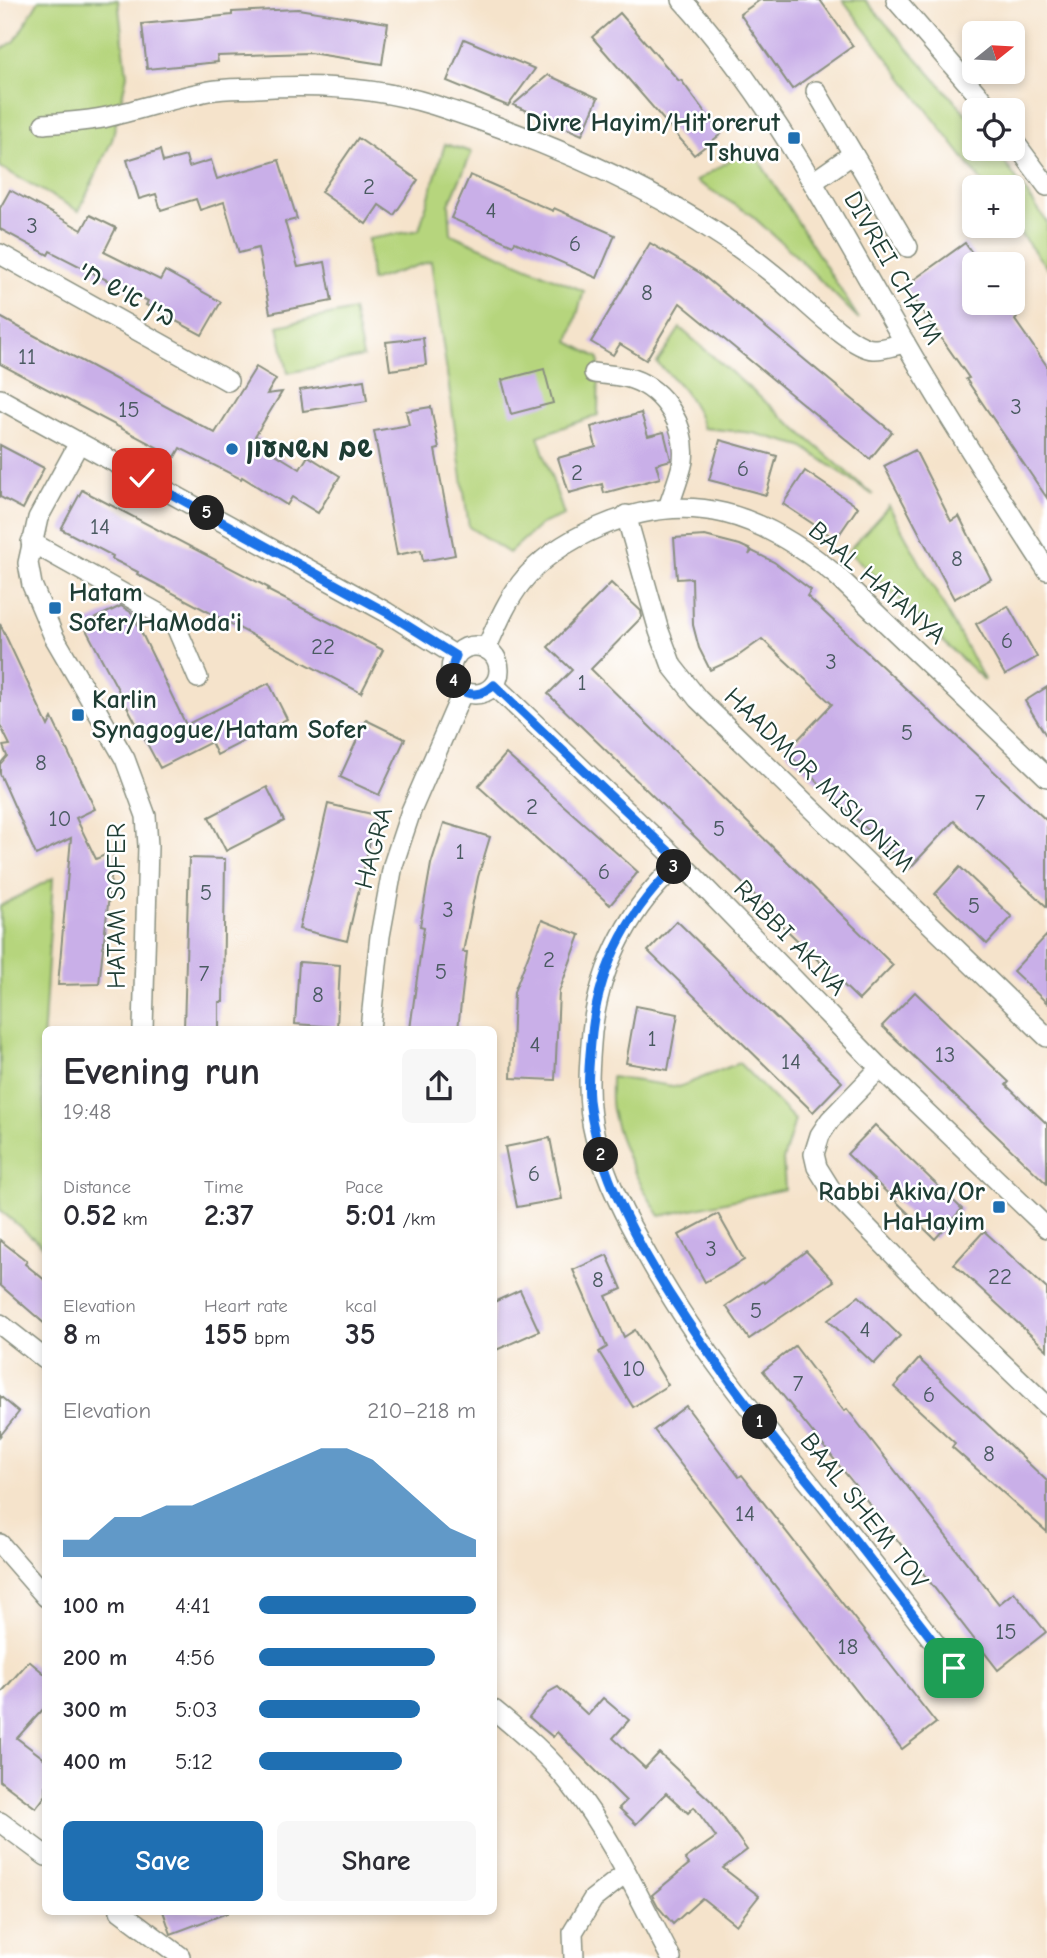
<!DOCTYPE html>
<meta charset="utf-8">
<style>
:root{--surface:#fff;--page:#f7f7f7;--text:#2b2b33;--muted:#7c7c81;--accent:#1f6fb2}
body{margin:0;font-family:"Comic Neue","Playpen Sans Hebrew",sans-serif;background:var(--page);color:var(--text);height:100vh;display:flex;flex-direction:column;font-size:26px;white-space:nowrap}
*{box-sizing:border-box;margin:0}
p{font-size:23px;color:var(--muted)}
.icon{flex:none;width:38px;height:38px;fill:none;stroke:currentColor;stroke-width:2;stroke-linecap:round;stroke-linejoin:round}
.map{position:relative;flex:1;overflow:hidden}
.details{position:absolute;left:42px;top:1026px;width:455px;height:889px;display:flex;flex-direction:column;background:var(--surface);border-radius:10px;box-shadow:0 4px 10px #0003}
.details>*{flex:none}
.needle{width:46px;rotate:72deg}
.buttons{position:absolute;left:962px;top:21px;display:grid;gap:14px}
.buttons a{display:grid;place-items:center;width:63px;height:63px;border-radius:10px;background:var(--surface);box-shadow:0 4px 10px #0003;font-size:35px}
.pin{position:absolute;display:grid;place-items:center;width:60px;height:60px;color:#fff;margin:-30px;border-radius:14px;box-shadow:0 4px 10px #0006}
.km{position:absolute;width:35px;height:35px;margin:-18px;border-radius:50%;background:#222;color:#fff;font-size:19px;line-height:35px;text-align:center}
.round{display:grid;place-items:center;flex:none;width:74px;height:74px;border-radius:10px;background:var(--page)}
.overview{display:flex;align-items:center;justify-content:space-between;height:119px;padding:0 21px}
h1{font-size:38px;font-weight:700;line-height:52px}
.figures{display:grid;grid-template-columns:repeat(3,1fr);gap:10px;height:119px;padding:7px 21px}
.figures div{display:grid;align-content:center}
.figures b{font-size:30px;font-weight:700}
.figures small{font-size:19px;font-weight:400}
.figures p{font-size:19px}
.chart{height:196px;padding:14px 21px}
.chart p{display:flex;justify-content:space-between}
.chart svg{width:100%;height:126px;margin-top:7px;fill:var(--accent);opacity:.7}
.button{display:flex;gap:14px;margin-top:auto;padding:14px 21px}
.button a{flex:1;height:80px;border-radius:10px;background:var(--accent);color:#fff;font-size:28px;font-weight:700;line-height:80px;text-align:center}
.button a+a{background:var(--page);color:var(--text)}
ul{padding:0 21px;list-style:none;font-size:23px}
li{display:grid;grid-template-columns:112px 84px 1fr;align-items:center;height:52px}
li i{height:18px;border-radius:9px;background:var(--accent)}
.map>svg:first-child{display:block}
.green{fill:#b6d57d;stroke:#6a8958;stroke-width:2}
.building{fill:#c9afe8}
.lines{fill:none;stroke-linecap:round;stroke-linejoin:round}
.minor-casing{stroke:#8a9080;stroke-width:22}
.minor{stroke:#fff;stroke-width:19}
.route-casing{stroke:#fff;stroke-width:14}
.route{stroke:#1a73e8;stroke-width:9}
.poi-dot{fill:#1f6fb2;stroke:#fff;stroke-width:2.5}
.labels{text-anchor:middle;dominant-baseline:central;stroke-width:5;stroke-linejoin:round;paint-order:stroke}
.number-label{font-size:23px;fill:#4a5a61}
.poi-label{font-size:26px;font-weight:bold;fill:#1f3d34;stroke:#fff;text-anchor:start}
.street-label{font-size:26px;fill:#1f3d34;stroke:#fff}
</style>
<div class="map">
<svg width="1047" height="1958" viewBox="0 0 1047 1958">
<rect width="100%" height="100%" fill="#fff"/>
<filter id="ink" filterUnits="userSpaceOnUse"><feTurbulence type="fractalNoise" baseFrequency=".0143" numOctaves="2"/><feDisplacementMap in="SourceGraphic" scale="14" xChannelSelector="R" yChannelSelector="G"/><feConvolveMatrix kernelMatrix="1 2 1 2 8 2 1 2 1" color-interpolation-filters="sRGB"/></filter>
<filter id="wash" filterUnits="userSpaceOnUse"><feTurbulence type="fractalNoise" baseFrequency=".00686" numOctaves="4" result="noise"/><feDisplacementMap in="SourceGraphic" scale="28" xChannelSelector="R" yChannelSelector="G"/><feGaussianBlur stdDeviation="1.57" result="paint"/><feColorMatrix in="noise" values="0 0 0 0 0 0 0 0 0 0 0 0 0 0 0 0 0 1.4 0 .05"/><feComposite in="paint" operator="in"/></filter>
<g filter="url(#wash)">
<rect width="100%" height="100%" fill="#f5e3cb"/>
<!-- green -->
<g class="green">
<polygon points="39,0 118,0 127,75 112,140 79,211 0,167 0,50 15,41"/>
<polygon points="843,0 865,0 975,124 975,149 995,149 1047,222 1047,268 1013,224 1013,187 986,187"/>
<polygon points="445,144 472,152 449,204 451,234 584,291 569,342 599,358 598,415 538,436 564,515 541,524 509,553 469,527 431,261 371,281 368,239 419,230"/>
<polygon points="751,148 859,319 792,252 750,214 696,181"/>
<polygon points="353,310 363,357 288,373 278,326"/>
<path d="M680,328L873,495L802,446L753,433L703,428C693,397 680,384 657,363Z"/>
<polygon points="889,506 985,681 848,551"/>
<polygon points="53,878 41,1077 46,1123 45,1248 0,1210 0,906"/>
<path d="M739,1063L795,1120L783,1160L785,1189L660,1216C639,1184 620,1148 612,1110C610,1100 611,1088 611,1077L679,1087Z"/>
</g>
<g id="blocks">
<!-- building -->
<g class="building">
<polygon points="760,0 820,0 853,46 792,89 740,14"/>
<polygon points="298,9 388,23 382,64 310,53 217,56 218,62 147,69 142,24 232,15 232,12"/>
<polygon points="620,13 679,81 681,80 721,134 694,155 592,37"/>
<polygon points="464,39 535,69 508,106 447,81"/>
<polygon points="548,75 598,98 582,135 513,105"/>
<polygon points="358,138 418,180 394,215 379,205 366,224 321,192"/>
<polygon points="160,150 163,162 186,156 189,167 211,160 217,179 279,160 297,219 285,222 298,267 325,262 332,301 270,313 258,248 239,253 224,202 200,210 196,199 161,210 156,194 139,199 127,160"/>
<polygon points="470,175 553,211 554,208 615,235 597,278 515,242 513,245 451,218"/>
<polygon points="10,190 82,230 90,215 116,228 104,252 160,280 165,271 221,302 202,335 146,305 148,301 50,251 48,255 0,229 0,208"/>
<polygon points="650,243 700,273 892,432 870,459 680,303 646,360 620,344 613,355 591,342"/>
<polygon points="965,243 975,257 975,303 1007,303 1017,318 1015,320 1047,366 1047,498 966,379 969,378 905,286"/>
<polygon points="0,317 215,433 256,367 276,379 267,394 282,392 255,436 262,439 259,444 300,469 308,456 340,476 318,513 292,497 287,505 242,477 241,479 180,448 175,457 0,364"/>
<polygon points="423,338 426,365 390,370 386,342"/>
<polygon points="544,369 553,403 511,414 502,380"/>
<polygon points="364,380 367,401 303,411 300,390"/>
<polygon points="431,407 439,449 435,450 455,555 423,561 421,550 397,555 374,431 409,425 406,411"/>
<polygon points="641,413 648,436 664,432 671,460 656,464 660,478 604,493 602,484 569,493 558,458 596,447 591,427"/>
<polygon points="720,440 777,456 766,495 709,480"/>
<polygon points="0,445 44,468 23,509 0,497"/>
<polygon points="915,450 951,521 959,516 991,579 954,599 884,466"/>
<polygon points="805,471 858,507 836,539 783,504"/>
<polygon points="82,490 269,588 267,590 383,650 361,693 137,574 138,572 112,559 113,556 61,529"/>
<polygon points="705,536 740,545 751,550 749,555 752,551 774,562 811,590 807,596 1047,821 1047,907 954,821 909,869 786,752 832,704 762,639 734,659 710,670 699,648 693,625 692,578 677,579 674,538"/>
<polygon points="611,583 641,611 642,617 591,669 893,965 859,1000 765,909 767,907 548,694 572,670 548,647"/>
<polygon points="121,606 132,613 186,725 269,683 287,719 217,755 211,742 160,768 83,624"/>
<polygon points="1008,606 1037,657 1005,675 976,624"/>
<polygon points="0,624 48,726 52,718 95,809 76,818 96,859 114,851 99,984 58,985 71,838 36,855 0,774 0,764 7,756 3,746 10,745 0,725"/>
<polygon points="1047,687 1047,737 1025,701"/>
<polygon points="366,720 405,739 379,795 340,777"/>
<polygon points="506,754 638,872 610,905 478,786"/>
<polygon points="267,787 284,821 226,851 209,817"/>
<polygon points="328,804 376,815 347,941 299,929"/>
<polygon points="444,823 490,837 478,877 463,952 467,952 458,1029 410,1029 424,927 420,926 431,864"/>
<polygon points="189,858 225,859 223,1002 219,1002 219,1029 184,1029"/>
<polygon points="960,867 1012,917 987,944 935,894"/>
<polygon points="542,920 580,935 559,992 555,1080 511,1078 514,992"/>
<polygon points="677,921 842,1082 813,1112 648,951"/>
<polygon points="1047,935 1047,1003 1013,971"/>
<polygon points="299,962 340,965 337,1027 295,1024"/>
<polygon points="915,992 1009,1082 1006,1085 1047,1124 1047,1184 882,1026"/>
<polygon points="636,1006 678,1014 668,1070 626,1063"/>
<polygon points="875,1125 962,1209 935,1239 847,1154"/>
<polygon points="550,1138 562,1199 517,1207 505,1147"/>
<polygon points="718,1214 744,1260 705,1282 679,1235"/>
<polygon points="984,1231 1047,1289 1047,1350 954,1264"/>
<polygon points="0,1240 27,1261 25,1264 46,1281 46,1325 0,1285"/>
<polygon points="806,1251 834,1281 749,1339 726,1306 763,1281 764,1283"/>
<polygon points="607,1255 622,1289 606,1296 624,1337 635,1330 668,1385 633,1407 599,1352 607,1347 573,1270"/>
<polygon points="520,1290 539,1331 494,1351 494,1302"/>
<polygon points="859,1296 900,1336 874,1364 828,1320"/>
<polygon points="795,1346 844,1411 847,1409 999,1604 1014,1592 1046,1632 998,1670 854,1484 763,1371"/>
<polygon points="919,1359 1047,1481 1047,1532 952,1447 955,1443 894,1387"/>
<polygon points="0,1396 19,1412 0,1436"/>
<polygon points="686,1406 739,1477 742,1475 936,1723 902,1749 654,1430"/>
<polygon points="29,1661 46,1675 46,1706 17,1738 46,1760 46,1795 36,1808 0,1781 0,1694"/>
<polygon points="558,1687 588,1715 603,1698 629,1720 613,1738 645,1768 659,1753 712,1802 747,1850 723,1868 759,1896 736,1925 702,1898 673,1924 659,1908 652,1895 689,1864 685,1859 716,1837 694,1807 688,1813 666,1793 636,1824 619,1808 626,1801 557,1732 553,1737 529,1717 549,1692"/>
<polygon points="163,1911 227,1911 227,1913 171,1934"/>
</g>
</g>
</g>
<g filter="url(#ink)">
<use href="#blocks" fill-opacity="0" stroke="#8a9080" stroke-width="2"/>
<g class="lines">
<defs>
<g id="minor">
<path d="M682,0C776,103 834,222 904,341C949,419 998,495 1047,570"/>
<polyline points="896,0 991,110"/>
<polyline points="816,91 908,247"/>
<path d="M44,124C65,122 86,122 107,117C141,109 174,98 209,91C225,88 241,89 257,88C317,84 376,87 434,105C550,142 679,197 773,274C795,291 849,348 873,349C883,350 895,345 905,343"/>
<polyline points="1013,140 1047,186"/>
<polyline points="813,182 853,154"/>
<polyline points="0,254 228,381"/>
<path d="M594,373C606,375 620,375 632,379C665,390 687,427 683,461C680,476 673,493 668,508"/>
<polyline points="0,399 386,612 456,656"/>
<polyline points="79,443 38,518 28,563 32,585 54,637 125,759 146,816 148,846 143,1029"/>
<polyline points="626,515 659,631 672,666 698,699 1047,1037"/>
<polyline points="31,542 174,622 198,678"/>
<circle cx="475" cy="670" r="24"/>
<path d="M486,649C496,627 506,602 521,583C541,557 569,540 599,527C691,487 762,514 836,575L1047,777"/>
<polyline points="494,685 680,862 880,1068 1047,1228"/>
<path d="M680,862C630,907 600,964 592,1032C589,1066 586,1102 595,1137C606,1180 626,1219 648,1257C696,1344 758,1420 821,1497C866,1553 910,1611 954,1668"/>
<polyline points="370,1029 380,936 393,865 411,811 463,691"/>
<polyline points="880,1068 830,1120 820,1135 814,1154 817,1167 832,1191 949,1312 1047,1406"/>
<polyline points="0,1324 46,1360"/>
<polyline points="0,1544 46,1597"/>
<path d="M494,1710C522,1733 549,1756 571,1785C612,1837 640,1900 671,1958"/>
<polyline points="0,1822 46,1856"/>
<polyline points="120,1911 180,1956"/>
<polyline points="574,1958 573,1932 593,1899 625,1874"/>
</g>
</defs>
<!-- minor casing -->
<use href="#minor" class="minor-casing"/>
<!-- minor -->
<use href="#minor" class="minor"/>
</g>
</g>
<g class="lines" filter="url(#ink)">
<defs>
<path id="route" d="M142,478L386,612L456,656C442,685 471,707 494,685L680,862C630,908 600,964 592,1032C590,1054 587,1078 589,1100C595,1155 619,1205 645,1253C695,1341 757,1419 821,1497C866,1553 910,1611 954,1668"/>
</defs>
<!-- route casing -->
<use href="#route" class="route-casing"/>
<!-- route -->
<use href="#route" class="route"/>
</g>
<!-- markers -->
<g class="poi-dot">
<rect x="787" y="131" width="14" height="14" rx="3.5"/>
<circle cx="232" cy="449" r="7"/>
<rect x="48" y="601" width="14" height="14" rx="3.5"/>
<rect x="71" y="708" width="14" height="14" rx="3.5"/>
<rect x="992" y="1200" width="14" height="14" rx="3.5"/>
</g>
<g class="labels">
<!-- number labels -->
<g class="number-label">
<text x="369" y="186">2</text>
<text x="491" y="210">4</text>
<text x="32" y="225">3</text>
<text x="575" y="243">6</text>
<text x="647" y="292">8</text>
<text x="27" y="356">11</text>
<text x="1016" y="406">3</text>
<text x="129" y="409">15</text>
<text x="743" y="468">6</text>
<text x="577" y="472">2</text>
<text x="100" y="526">14</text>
<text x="957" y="558">8</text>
<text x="1007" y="640">6</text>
<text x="323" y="646">22</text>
<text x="831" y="661">3</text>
<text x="582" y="682">1</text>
<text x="907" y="732">5</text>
<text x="41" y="762">8</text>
<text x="980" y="802">7</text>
<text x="532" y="806">2</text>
<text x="60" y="818">10</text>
<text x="719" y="828">5</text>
<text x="460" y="851">1</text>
<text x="604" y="871">6</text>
<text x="206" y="892">5</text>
<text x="974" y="905">5</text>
<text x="448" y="909">3</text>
<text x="549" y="959">2</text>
<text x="441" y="971">5</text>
<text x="204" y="973">7</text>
<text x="318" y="994">8</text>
<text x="652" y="1038">1</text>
<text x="535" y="1044">4</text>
<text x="945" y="1054">13</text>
<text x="791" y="1061">14</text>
<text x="534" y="1173">6</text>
<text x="711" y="1248">3</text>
<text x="1000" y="1276">22</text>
<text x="598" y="1279">8</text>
<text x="756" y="1310">5</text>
<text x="865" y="1329">4</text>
<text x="634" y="1368">10</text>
<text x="798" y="1383">7</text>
<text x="929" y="1394">6</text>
<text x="989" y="1453">8</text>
<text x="745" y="1513">14</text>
<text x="1006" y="1631">15</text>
<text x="848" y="1646">18</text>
</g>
<!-- poi labels -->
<g class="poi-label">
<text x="780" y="123" text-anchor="end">Divre Hayim/Hit'orerut<tspan x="780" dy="30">Tshuva</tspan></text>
<text x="246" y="449">שם משמעון</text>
<text x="69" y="593">Hatam<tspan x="69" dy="30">Sofer/HaModa'i</tspan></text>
<text x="92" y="700">Karlin<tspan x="92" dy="30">Synagogue/Hatam Sofer</tspan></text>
<text x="985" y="1192" text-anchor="end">Rabbi Akiva/Or<tspan x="985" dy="30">HaHayim</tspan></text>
</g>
<!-- street labels -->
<g class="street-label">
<text transform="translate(893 268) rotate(60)">DIVREI CHAIM</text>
<text transform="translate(127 294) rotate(29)">בין איש חי</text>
<text transform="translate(877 583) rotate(41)">BAAL HATANYA</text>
<text transform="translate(819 780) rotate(44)">HAADMOR MISLONIM</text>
<text transform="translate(374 848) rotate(-75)">HAGRA</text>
<text transform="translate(117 906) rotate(-90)">HATAM SOFER</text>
<text transform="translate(790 938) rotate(46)">RABBI AKIVA</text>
<text transform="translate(864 1511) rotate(52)">BAAL SHEM TOV</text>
</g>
</g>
</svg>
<div class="buttons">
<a><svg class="needle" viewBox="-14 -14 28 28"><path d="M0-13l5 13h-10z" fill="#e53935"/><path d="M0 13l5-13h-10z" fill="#7c7c81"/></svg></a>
<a><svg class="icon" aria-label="locate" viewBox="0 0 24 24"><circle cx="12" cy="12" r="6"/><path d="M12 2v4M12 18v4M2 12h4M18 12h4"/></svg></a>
<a>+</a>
<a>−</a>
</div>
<div class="pin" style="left:954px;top:1668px;background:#1e9e55"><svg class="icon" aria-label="arrive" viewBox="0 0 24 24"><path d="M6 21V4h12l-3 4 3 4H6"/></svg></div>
<div class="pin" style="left:142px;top:478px;background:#d93025"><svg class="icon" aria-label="check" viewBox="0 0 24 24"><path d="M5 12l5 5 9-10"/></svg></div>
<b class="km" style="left:760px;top:1422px">1</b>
<b class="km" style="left:601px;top:1155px">2</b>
<b class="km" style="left:674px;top:867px">3</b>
<b class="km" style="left:454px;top:681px">4</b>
<b class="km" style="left:207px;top:513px">5</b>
<section class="details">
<div class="overview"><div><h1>Evening run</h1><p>19:48</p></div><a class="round"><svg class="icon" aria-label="share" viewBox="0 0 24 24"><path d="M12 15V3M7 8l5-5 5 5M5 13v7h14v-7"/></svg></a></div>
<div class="figures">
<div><p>Distance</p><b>0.52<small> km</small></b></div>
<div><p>Time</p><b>2:37</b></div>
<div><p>Pace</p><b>5:01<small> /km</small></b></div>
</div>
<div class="figures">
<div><p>Elevation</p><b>8<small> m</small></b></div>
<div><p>Heart rate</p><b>155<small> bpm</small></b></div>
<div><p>kcal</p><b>35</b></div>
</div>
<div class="chart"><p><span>Elevation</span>210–218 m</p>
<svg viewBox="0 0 160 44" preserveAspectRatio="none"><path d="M0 44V38L10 38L20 30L30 30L40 26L50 26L60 22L70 18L80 14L90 10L100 6L110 6L120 10L130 18L140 26L150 34L160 38V44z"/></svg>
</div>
<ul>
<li><b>100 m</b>4:41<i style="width:100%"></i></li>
<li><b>200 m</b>4:56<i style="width:81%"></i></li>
<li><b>300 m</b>5:03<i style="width:74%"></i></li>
<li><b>400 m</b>5:12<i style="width:66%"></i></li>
</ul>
<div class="button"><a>Save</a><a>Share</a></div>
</section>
</div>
